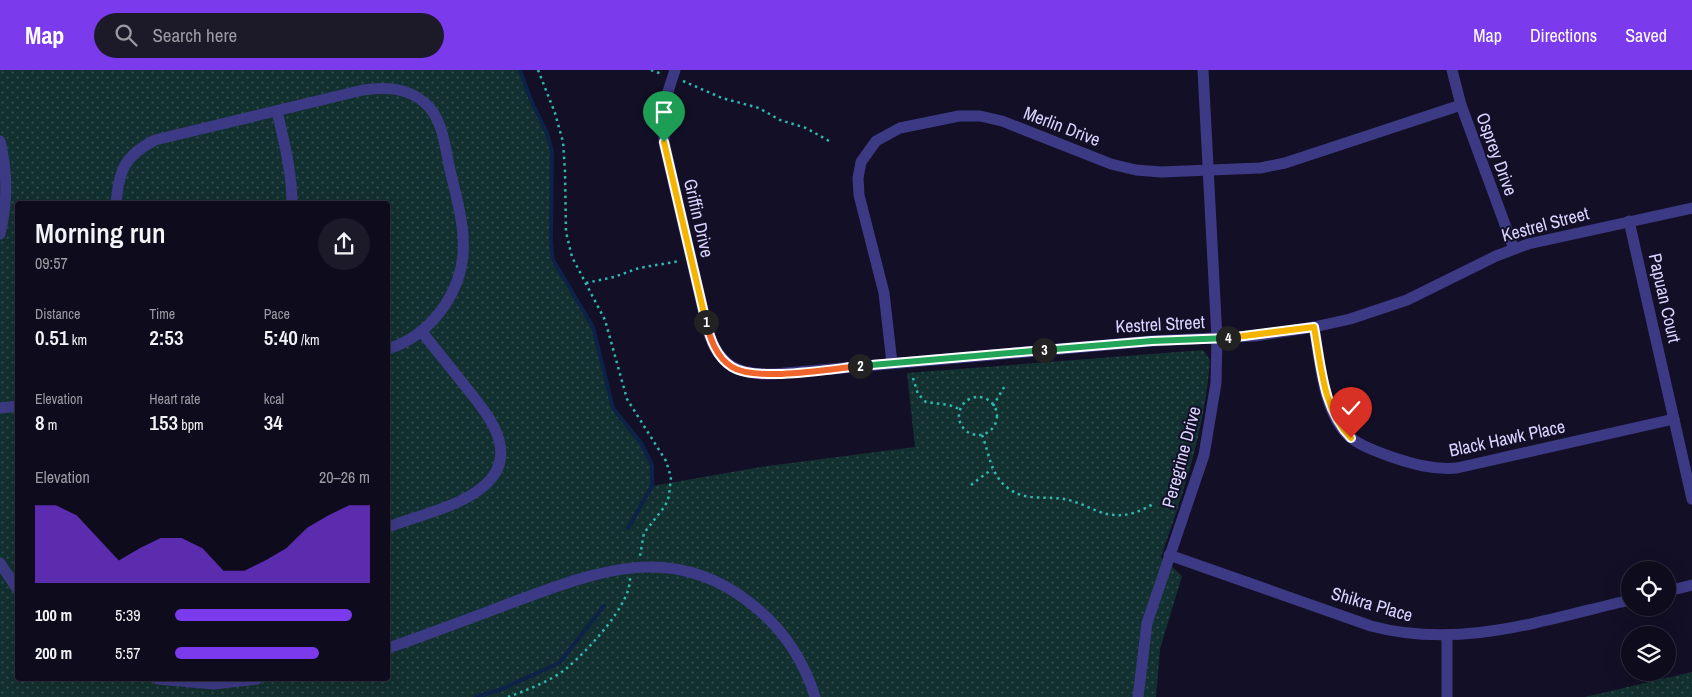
<!DOCTYPE html>
<meta charset="utf-8">
<style>
:root{--surface:#0e0b1c;--page:#1c1929;--text:#f1f3f6;--muted:#9b9ba3;--line:#2e2b3b;--accent:#7c3aed}
body{margin:0;font-family:"Archivo Narrow",sans-serif;background:var(--page);color:var(--text);height:100vh;display:flex;flex-direction:column;font-size:19px;white-space:nowrap}
*{box-sizing:border-box;margin:0}
p{font-size:16px;color:var(--muted)}
.icon{flex:none;width:28px;height:28px;fill:none;stroke:currentColor;stroke-width:2;stroke-linecap:round;stroke-linejoin:round}
.map{position:relative;flex:1;overflow:hidden}
.details{position:absolute;left:15px;top:131px;width:375px;height:480px;display:flex;flex-direction:column;background:var(--surface);border-radius:5px;box-shadow:0 5px 20px #0002,0 0 0 1px var(--line)}
.details>*{flex:none}
.controls{position:absolute;left:1621px;top:491px;display:grid;gap:10px}
.controls a{display:grid;place-items:center;width:55px;height:55px;border-radius:50%;background:var(--surface);box-shadow:0 5px 20px #0002,0 0 0 1px var(--line);font-size:25px}
.pin{position:absolute;display:grid;place-items:center;width:42px;height:42px;color:#fff;margin:-51px -21px;border-radius:50% 50% 50% 0;rotate:-45deg;box-shadow:0 0 5px #0007}
.pin .icon{rotate:45deg}
.km{position:absolute;width:25px;height:25px;margin:-12px;border-radius:50%;background:#222;color:#fff;font-size:14px;line-height:25px;text-align:center}
.round{display:grid;place-items:center;flex:none;width:52px;height:52px;border-radius:26px;background:var(--page)}
.headline{display:flex;align-items:center;justify-content:space-between;height:85px;padding:0 20px}
h1{font-size:28px;font-weight:600;line-height:38px}
.metrics{display:grid;grid-template-columns:repeat(3,1fr);gap:8px;height:85px;padding:5px 20px}
.metrics div{display:grid;align-content:center}
.metrics b{font-size:21px;font-weight:600}
.metrics small{font-size:14px;font-weight:400}
.metrics p{font-size:14px}
.chart{height:140px;padding:10px 20px}
.chart p{display:flex;justify-content:space-between}
.chart svg{width:100%;height:90px;margin-top:5px;fill:var(--accent);opacity:.7}
ul{padding:0 20px;list-style:none;font-size:16px}
li{display:grid;grid-template-columns:80px 60px 1fr;align-items:center;height:38px}
li i{height:12px;border-radius:6px;background:var(--accent)}
header{display:flex;align-items:center;gap:30px;box-sizing:border-box;height:70px;padding:0 25px;background:var(--accent);color:#fff}
header strong{font-size:24px}
nav{display:flex;gap:28px;margin-inline-start:auto;font-size:18px}
.search{width:350px;height:45px;background:var(--page);display:flex;align-items:center;gap:12px;box-sizing:border-box;padding:0 18px;border-radius:28px;color:var(--muted);font-size:19px}
.map>svg:first-child{display:block}
.green{fill:url(#green-dots);fill-rule:evenodd}
.lines{fill:none;stroke-linecap:round;stroke-linejoin:round}
.stream{stroke:#0c2248;stroke-width:4}
.path{stroke:#2fb8b0;stroke-width:2.5;stroke-dasharray:2.5 4;stroke-linecap:butt}
.street{stroke:#3d3a85;stroke-width:11}
.split-1-casing{stroke:#fff;stroke-width:10}
.split-2-casing{stroke:#fff;stroke-width:10}
.split-3-casing{stroke:#fff;stroke-width:10}
.split-4-casing{stroke:#fff;stroke-width:10}
.split-5-casing{stroke:#fff;stroke-width:10}
.split-1{stroke:#f5b400;stroke-width:6}
.split-2{stroke:#f0652b;stroke-width:6}
.split-3{stroke:#22a559;stroke-width:6}
.split-4{stroke:#22a559;stroke-width:6}
.split-5{stroke:#f5b400;stroke-width:6}
.labels{text-anchor:middle;dominant-baseline:central;stroke-width:4;stroke-linejoin:round;paint-order:stroke}
.street-label{font-size:18px;fill:#d9d4ff;stroke:#130f26}
</style>
<header>
<strong>Map</strong>
<div class="search"><svg class="icon" aria-label="search" viewBox="0 0 24 24"><circle cx="10" cy="10" r="6"/><path d="M15 15l6 6"/></svg>Search here</div>
<nav><a>Map</a><a>Directions</a><a>Saved</a></nav>
</header>
<div class="map">
<svg width="1692" height="627" viewBox="0 0 1692 627">
<defs>
<pattern id="green-dots" width="8" height="8" patternUnits="userSpaceOnUse" patternTransform="scale(1.25)"><rect width="8" height="8" fill="#12302f"/><path d="M2 2h.1M6 6h.1" fill="none" stroke="#344d4e" stroke-width="1.8" stroke-linecap="round"/></pattern>
</defs>
<rect width="100%" height="100%" fill="#130f26"/>
<!-- green -->
<g class="green">
<path d="M0,0H520L531,30L547,63L552,82L551,172L553,190L593,257L613,338L641,373L652,395V416L761,397L915,377L907,303L1203,280L1210,290C1205,360 1184,421 1161,487L1182,506L1160,579L1156,627H0ZM18,134H388V609H18Z"/>
<polygon points="1692,602 1692,627 1585,627"/>
</g>
<g class="lines">
<!-- stream -->
<g class="stream">
<polyline points="520,0 531,30 547,63 552,82 551,172 553,190 593,257 613,338 641,373 652,395 652,416 628,458"/>
<polyline points="476,627 502,619 559,593 604,536"/>
</g>
<!-- path -->
<g class="path">
<polyline points="538,0 555,43 563,72 565,101 566,162 572,187 605,250 627,329 666,391 671,407 669,426 665,436 644,463 640,486"/>
<polyline points="651,0 662,4"/>
<polyline points="683,11 722,28 759,38 780,50 806,58 831,72"/>
<polyline points="586,213 614,207 639,198 680,191"/>
<polyline points="913,308 918,324 926,332 949,335 960,339"/>
<circle cx="978" cy="346" r="19"/>
<polyline points="993,336 1006,314"/>
<path d="M982,365C990,385 990,405 1009,419C1029,433 1051,424 1072,431C1087,435 1100,445 1116,445C1129,446 1141,441 1153,434"/>
<polyline points="971,415 992,399"/>
<path d="M508,627C527,620 551,611 567,598C587,581 631,535 630,508"/>
</g>
<!-- street -->
<g class="street">
<path d="M675,0L664,34V72L708,261C719,296 738,305 774,304L1152,271L1255,266L1314,257L1350,249L1407,230L1496,186L1528,174L1692,138"/>
<polyline points="1452,0 1461,35 1514,179"/>
<path d="M277,41C284,72 292,102 292,134"/>
<path d="M0,71C8,103 8,132 0,164"/>
<path d="M116,134C119,100 124,86 155,70L363,20C385,17 407,17 425,33C443,48 445,78 450,100C455,122 462,144 463,167C467,217 434,264 388,279"/>
<polyline points="1629,151 1692,429"/>
<path d="M1314,257C1320,291 1323,345 1351,368C1362,377 1376,381 1389,386C1412,394 1433,400 1457,398L1674,349"/>
<polyline points="892,293 884,223 859,125 858,108 861,92 876,71 900,58 959,46 980,46 1002,51 1111,94 1136,100 1161,102 1260,98 1285,93 1461,35"/>
<polyline points="0,338 18,336"/>
<path d="M388,457C416,446 451,439 476,422C525,389 491,348 465,316C451,298 436,280 422,262"/>
<path d="M1169,485L1371,556C1460,580 1543,550 1630,530"/>
<polyline points="0,493 18,520"/>
<polyline points="1668,521 1692,515"/>
<polyline points="1447,566 1447,627"/>
<path d="M388,578C432,563 476,546 519,530C600,500 673,473 749,532C782,557 803,588 815,627"/>
<polyline points="157,609 214,614 257,609"/>
<polyline points="1138,627 1147,553 1204,385 1216,313 1217,269 1203,0"/>
</g>
</g>
<g class="lines">
<defs>
<polyline id="split-1" points="664,72 706,252"/>
<path id="split-2" d="M706,252C710,268 716,287 732,297C756,312 831,299 860,296"/>
<polyline id="split-3" points="860,296 1044,280"/>
<polyline id="split-4" points="1044,280 1152,271 1228,268"/>
<path id="split-5" d="M1228,268L1314,257C1321,295 1323,340 1351,368"/>
</defs>
<!-- split-1 casing -->
<use href="#split-1" class="split-1-casing"/>
<!-- split-2 casing -->
<use href="#split-2" class="split-2-casing"/>
<!-- split-3 casing -->
<use href="#split-3" class="split-3-casing"/>
<!-- split-4 casing -->
<use href="#split-4" class="split-4-casing"/>
<!-- split-5 casing -->
<use href="#split-5" class="split-5-casing"/>
<!-- split-1 -->
<use href="#split-1" class="split-1"/>
<!-- split-2 -->
<use href="#split-2" class="split-2"/>
<!-- split-3 -->
<use href="#split-3" class="split-3"/>
<!-- split-4 -->
<use href="#split-4" class="split-4"/>
<!-- split-5 -->
<use href="#split-5" class="split-5"/>
</g>
<g class="labels">
<!-- street labels -->
<g class="street-label">
<text transform="translate(1062 56) rotate(21)">Merlin Drive</text>
<text transform="translate(1497 84) rotate(70)">Osprey Drive</text>
<text transform="translate(699 148) rotate(77)">Griffin Drive</text>
<text transform="translate(1545 154) rotate(-15)">Kestrel Street</text>
<text transform="translate(1665 228) rotate(77)">Papuan Court</text>
<text transform="translate(1160 254) rotate(-3)">Kestrel Street</text>
<text transform="translate(1507 368) rotate(-12)">Black Hawk Place</text>
<text transform="translate(1181 387) rotate(-75)">Peregrine Drive</text>
<text transform="translate(1372 534) rotate(16)">Shikra Place</text>
</g>
</g>
</svg>
<div class="controls">
<a><svg class="icon" aria-label="locate" viewBox="0 0 24 24"><circle cx="12" cy="12" r="6"/><path d="M12 2v4M12 18v4M2 12h4M18 12h4"/></svg></a>
<a><svg class="icon" aria-label="layers" viewBox="0 0 24 24"><path d="M12 4l9 5-9 5-9-5zM3 14l9 5 9-5"/></svg></a>
</div>
<div class="pin" style="left:664px;top:72px;background:#1e9e55"><svg class="icon" aria-label="arrive" viewBox="0 0 24 24"><path d="M6 21V4h12l-3 4 3 4H6"/></svg></div>
<div class="pin" style="left:1351px;top:368px;background:#d93025"><svg class="icon" aria-label="check" viewBox="0 0 24 24"><path d="M5 12l5 5 9-10"/></svg></div>
<b class="km" style="left:706px;top:252px">1</b>
<b class="km" style="left:860px;top:296px">2</b>
<b class="km" style="left:1044px;top:280px">3</b>
<b class="km" style="left:1228px;top:268px">4</b>
<section class="details">
<div class="headline"><div><h1>Morning run</h1><p>09:57</p></div><a class="round"><svg class="icon" aria-label="share" viewBox="0 0 24 24"><path d="M12 15V3M7 8l5-5 5 5M5 13v7h14v-7"/></svg></a></div>
<div class="metrics">
<div><p>Distance</p><b>0.51<small> km</small></b></div>
<div><p>Time</p><b>2:53</b></div>
<div><p>Pace</p><b>5:40<small> /km</small></b></div>
</div>
<div class="metrics">
<div><p>Elevation</p><b>8<small> m</small></b></div>
<div><p>Heart rate</p><b>153<small> bpm</small></b></div>
<div><p>kcal</p><b>34</b></div>
</div>
<div class="chart"><p><span>Elevation</span>20–26 m</p>
<svg viewBox="0 0 160 44" preserveAspectRatio="none"><path d="M0 44V6L10 6L20 11L30 22L40 33L50 27L60 22L70 22L80 27L90 38L100 38L110 33L120 27L130 17L140 11L150 6L160 6V44z"/></svg>
</div>
<ul>
<li><b>100 m</b>5:39<i style="width:91%"></i></li>
<li><b>200 m</b>5:57<i style="width:74%"></i></li>
</ul>
</section>
</div>
